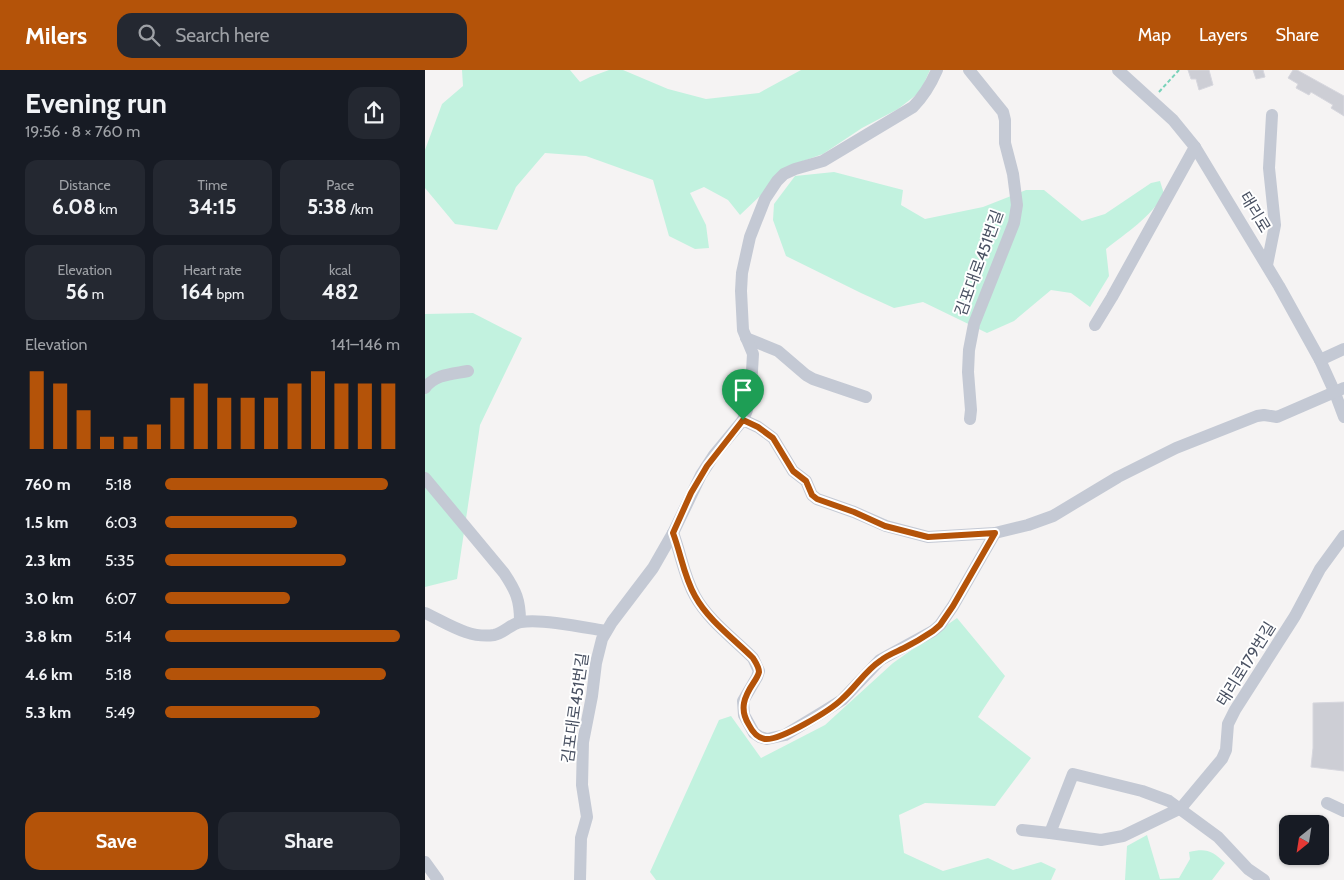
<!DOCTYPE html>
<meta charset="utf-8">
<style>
:root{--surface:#171b24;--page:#242831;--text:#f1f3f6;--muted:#9ea1a6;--accent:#b45309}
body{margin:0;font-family:Cabin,"Noto Sans KR",sans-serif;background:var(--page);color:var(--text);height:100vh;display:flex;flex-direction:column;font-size:19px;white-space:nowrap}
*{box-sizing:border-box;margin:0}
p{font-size:16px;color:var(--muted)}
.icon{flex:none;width:28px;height:28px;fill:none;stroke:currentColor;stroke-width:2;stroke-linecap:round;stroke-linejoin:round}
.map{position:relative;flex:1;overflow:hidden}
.sheet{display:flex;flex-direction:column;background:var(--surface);width:425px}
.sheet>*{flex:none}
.needle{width:32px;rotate:210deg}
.controls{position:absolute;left:854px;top:745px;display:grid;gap:10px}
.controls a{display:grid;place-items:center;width:50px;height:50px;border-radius:10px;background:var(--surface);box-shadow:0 1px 4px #0004;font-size:25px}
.pin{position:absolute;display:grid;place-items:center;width:42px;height:42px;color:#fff;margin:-51px -21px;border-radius:50% 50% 50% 0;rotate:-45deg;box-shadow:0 0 5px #0007}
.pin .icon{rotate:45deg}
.round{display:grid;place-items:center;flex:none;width:52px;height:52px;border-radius:15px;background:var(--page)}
.head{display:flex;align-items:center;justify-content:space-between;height:85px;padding:0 25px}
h1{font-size:28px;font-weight:700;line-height:38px}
.metrics{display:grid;grid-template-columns:repeat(3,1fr);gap:8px;height:85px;padding:5px 25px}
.metrics div{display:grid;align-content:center;border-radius:12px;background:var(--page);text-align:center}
.metrics b{font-size:21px;font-weight:700}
.metrics small{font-size:14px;font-weight:400}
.metrics p{font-size:14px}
.chart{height:140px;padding:10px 25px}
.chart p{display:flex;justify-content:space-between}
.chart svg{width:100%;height:90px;margin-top:5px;stroke:var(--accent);stroke-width:6}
.primary-button{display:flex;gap:10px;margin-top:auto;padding:10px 25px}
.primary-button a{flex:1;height:58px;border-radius:15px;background:var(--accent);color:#fff;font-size:20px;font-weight:700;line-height:58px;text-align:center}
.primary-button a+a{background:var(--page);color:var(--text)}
ul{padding:0 25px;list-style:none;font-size:16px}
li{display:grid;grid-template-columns:80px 60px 1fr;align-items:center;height:38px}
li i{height:12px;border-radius:6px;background:var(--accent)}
header{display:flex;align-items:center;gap:30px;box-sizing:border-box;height:70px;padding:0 25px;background:var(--accent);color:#fff}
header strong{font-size:24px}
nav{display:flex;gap:28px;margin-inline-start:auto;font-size:18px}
.search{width:350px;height:45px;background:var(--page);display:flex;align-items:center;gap:12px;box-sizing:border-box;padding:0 18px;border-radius:15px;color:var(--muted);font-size:19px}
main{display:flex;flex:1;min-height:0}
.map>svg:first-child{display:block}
.green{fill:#c2f2df}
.building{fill:#cdced5;stroke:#d7d7de}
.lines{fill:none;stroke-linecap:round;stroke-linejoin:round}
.path{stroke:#78d2b9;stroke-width:2;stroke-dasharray:4 2.5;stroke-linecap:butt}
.minor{stroke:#c4c9d4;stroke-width:12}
.route-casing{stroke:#fff;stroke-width:10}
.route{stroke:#b45309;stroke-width:6}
.labels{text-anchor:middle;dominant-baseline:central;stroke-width:4;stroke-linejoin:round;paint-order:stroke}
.street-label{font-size:16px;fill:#495162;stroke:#fff}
</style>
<header>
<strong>Milers</strong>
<div class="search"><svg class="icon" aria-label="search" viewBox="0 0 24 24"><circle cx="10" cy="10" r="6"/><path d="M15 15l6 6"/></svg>Search here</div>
<nav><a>Map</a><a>Layers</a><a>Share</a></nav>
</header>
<main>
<section class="sheet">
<div class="head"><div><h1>Evening run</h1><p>19:56 · 8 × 760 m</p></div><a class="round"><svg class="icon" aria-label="share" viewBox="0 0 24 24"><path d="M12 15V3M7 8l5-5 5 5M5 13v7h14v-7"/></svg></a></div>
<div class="metrics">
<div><p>Distance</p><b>6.08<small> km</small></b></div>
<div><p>Time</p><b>34:15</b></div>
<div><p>Pace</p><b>5:38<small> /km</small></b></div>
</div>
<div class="metrics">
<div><p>Elevation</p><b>56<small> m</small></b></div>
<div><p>Heart rate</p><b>164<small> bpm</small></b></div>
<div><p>kcal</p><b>482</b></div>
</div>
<div class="chart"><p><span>Elevation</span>141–146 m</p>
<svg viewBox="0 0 160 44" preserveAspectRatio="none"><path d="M5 44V6M15 44V12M25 44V25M35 44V38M45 44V38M55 44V32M65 44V19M75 44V12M85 44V19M95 44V19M105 44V19M115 44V12M125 44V6M135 44V12M145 44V12M155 44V12"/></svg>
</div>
<ul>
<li><b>760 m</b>5:18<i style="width:95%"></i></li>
<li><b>1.5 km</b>6:03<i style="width:56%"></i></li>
<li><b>2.3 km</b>5:35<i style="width:77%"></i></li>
<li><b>3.0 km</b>6:07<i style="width:53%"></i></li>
<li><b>3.8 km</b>5:14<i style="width:100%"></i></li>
<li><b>4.6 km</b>5:18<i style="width:94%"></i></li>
<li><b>5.3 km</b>5:49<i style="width:66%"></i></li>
</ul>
<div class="primary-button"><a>Save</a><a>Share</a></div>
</section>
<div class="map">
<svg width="919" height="810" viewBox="0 0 919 810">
<rect width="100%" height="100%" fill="#f5f3f3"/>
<!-- green -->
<g class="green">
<polygon points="37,0 145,0 155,12 165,7 184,0 198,0 243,19 281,29 334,23 376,0 505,0 495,22 473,39 437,58 398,84 361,97 335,126 315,145 303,130 279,117 265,123 281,155 284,178 270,179 244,166 228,110 161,86 120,83 91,117 72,160 30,154 0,118 0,80 17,34 38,16"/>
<path d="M409,102L478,120L476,135L500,149L558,137L601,120H619L657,151L680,144L726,113L735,111L739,124C726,147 701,163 681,179L684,206L665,237L646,223L626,220L589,251L562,263L498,232L469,238L436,223L361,186L348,150L349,134L370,106Z"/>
<polygon points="48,243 97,268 55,355 32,509 0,517 0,244"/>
<polygon points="532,548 580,606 553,647 606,688 570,736 500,733 474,745 479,783 518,801 563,788 588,800 616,792 631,799 626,810 231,810 225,802 294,650 306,646 336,688 400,655 468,593"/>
<path d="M722,765L735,809L754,808L765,789L764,782C782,778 787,781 800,793L787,810H700L702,776Z"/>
</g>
<!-- building -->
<g class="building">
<polygon points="763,0 784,0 788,15 774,20 771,9 766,9"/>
<polygon points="828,0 838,0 840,7 831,9"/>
<polygon points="868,0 872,0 919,26 919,46 906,38 908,35 886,22 884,25 871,18 873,14 863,8"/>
<polygon points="919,632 919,701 886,697 888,678 888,633"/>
</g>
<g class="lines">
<!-- path -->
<polyline class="path" points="734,22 754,0"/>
<!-- minor -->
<g class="minor">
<polyline points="544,0 578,42 580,50 580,73 588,104 592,135 589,153 549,254 544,280 543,302 546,340 545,349"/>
<polyline points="693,0 748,50 770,77 854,216 895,290 910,323 919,347"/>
<polyline points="842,195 850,155 844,98 847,45"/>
<polyline points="670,255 687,227 770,77"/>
<polyline points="321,268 353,281 381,305 388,309 441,327"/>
<polyline points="895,290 919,279"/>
<path d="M0,318C10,304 28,304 43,301"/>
<polyline points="318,350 333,357 348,368 368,401 381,411 387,425 392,429 429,442 461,456 503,467 570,463 603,455 628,446 693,407 751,378 832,346 839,345 852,347 919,318"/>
<path d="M0,408L79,503C91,521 95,530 95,551"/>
<path d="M248,463C256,484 259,507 270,526C283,550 309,569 328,588L334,601L332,607L318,631L319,645L329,663L335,667L342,669L360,665L398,642L417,630L455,590L508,561L515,555L528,536L570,463"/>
<path d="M0,543C22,553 44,569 69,565C79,563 87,553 96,552C119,549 157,557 181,561"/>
<polyline points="902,733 919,741"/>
<polyline points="597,760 625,763 676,770 698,766 756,738 797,689 801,680 803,654 810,640 870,546 895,499 919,466"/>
<polyline points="625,763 648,704 717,721 744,731 793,767 823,799 839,810"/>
<polyline points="0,792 13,810"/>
<path d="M155,810L156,768L162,747L157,715L158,672L167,626L171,593L177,569L187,552L228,498L248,463L276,405L289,385L318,350L322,340L326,318L328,284L318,260L316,221L317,203L325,167L340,129L352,111L359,104L370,99L398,91L488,37C499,26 506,14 512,0"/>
</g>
</g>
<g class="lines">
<defs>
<path id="route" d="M318,350L333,357L348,368L368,401L381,411L387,425L392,429L429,442L460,456L503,467L570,463L528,536L515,555L508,561C499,567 489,573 479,578C471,582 462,585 455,591C440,601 431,617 417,629C406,640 355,671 340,669C332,668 327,661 324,655C314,639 319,627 329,612C331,609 333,606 334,602C334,597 331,593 328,588C309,569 283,550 270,526C259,507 256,484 248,463L266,423L282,396Z"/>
</defs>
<!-- route casing -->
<use href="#route" class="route-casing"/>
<!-- route -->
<use href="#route" class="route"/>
</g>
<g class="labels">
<!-- street labels -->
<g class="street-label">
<text transform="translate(830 142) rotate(59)">태리로</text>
<text transform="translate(554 193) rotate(-70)">김포대로451번길</text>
<text transform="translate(821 594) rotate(-58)">태리로179번길</text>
<text transform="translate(150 638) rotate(-82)">김포대로451번길</text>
</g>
</g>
</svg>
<div class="controls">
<a><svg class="needle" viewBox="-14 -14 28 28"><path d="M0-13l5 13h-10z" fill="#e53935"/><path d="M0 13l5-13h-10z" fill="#9ea1a6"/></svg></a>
</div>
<div class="pin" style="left:318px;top:350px;background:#1e9e55"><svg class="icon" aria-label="arrive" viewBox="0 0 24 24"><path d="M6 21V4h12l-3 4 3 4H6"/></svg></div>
</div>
</main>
